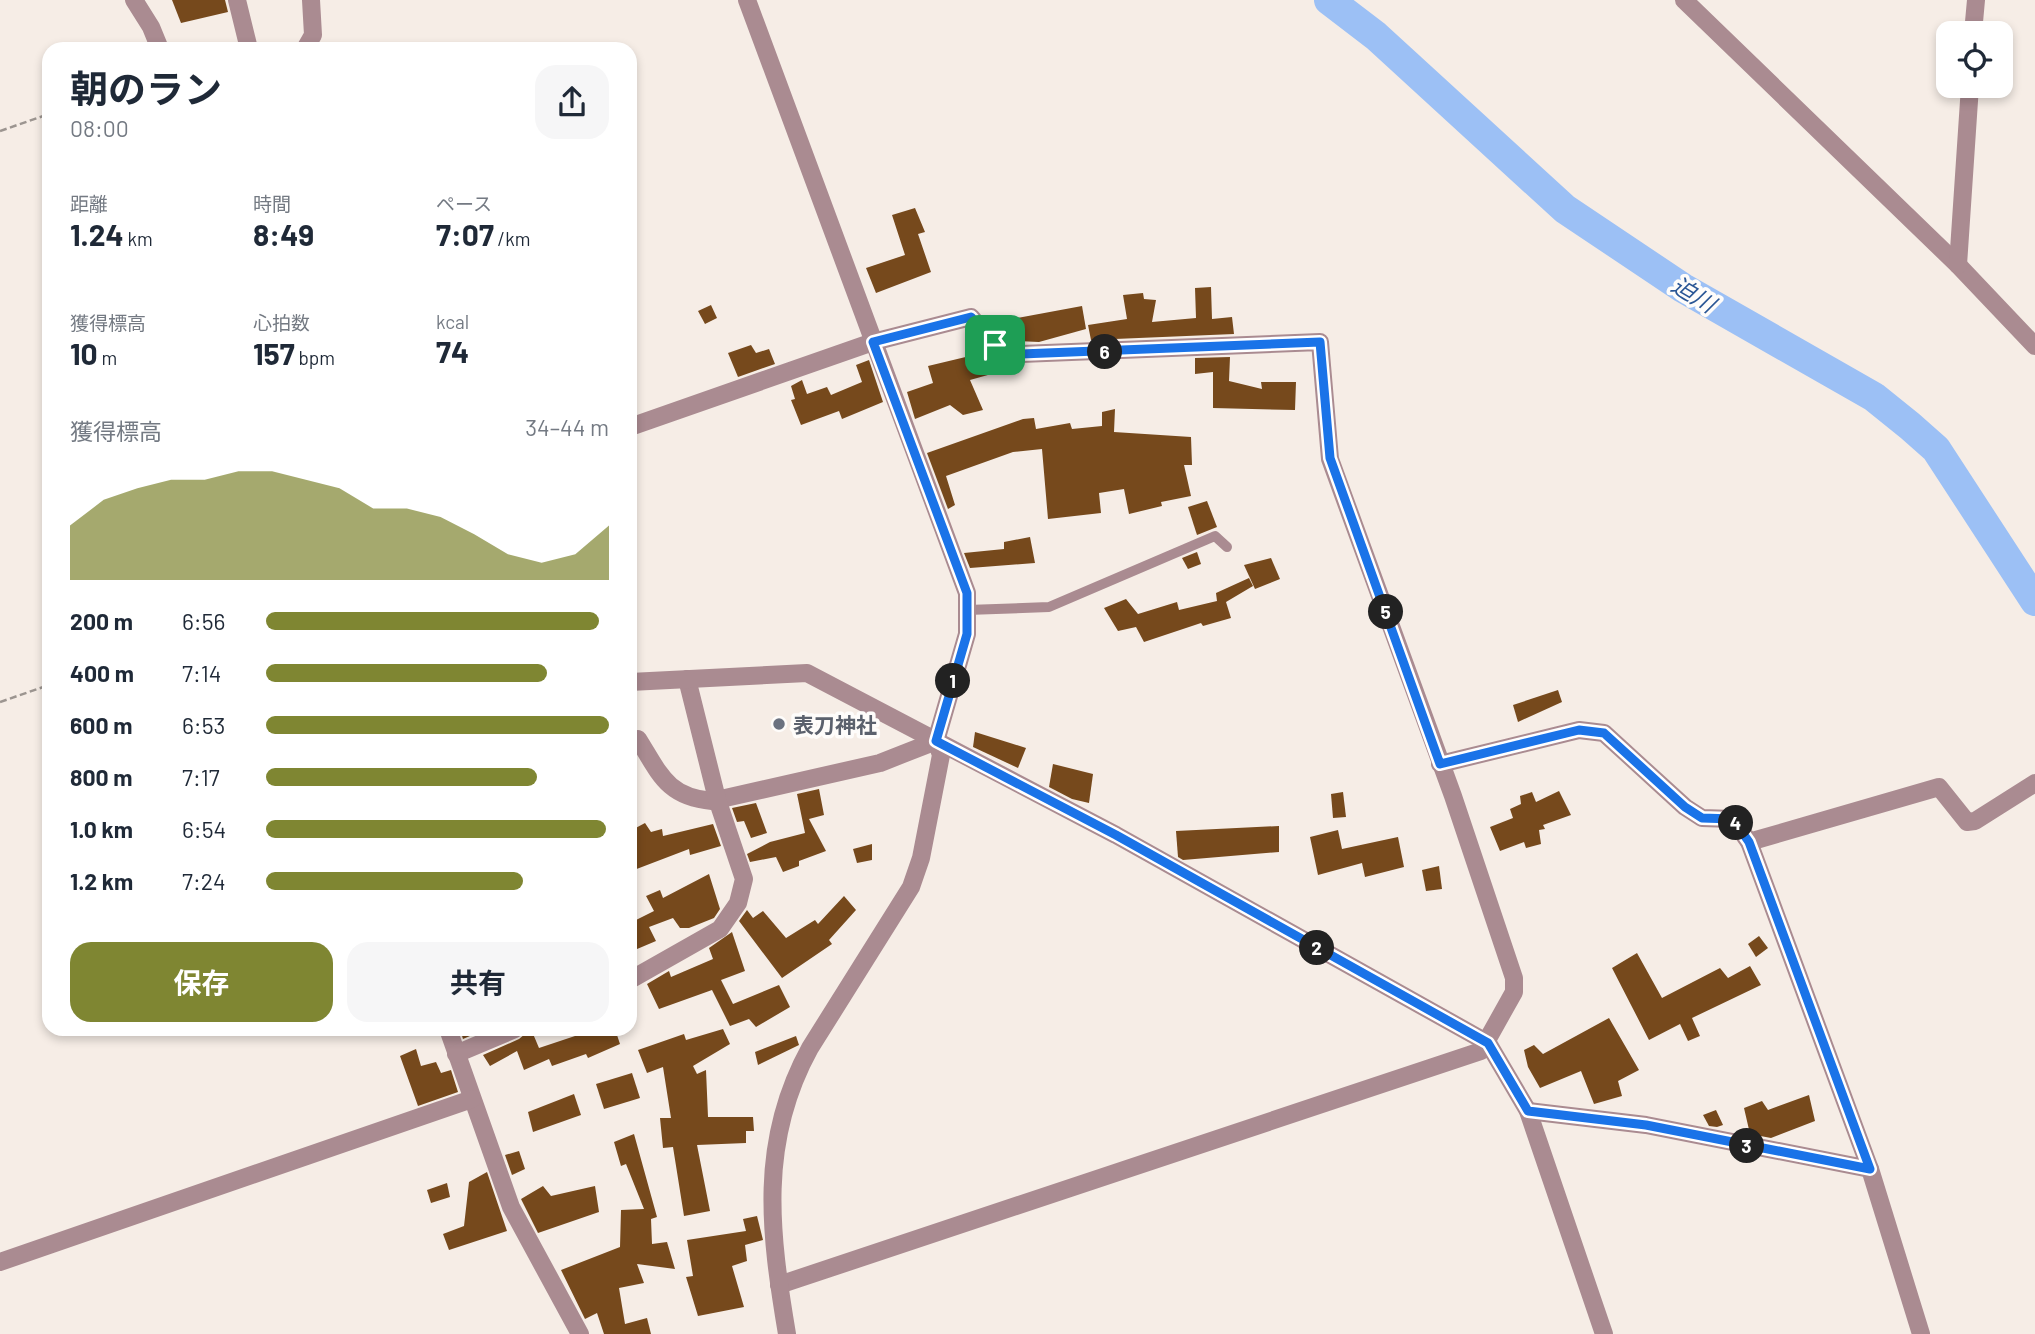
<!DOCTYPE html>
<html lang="ja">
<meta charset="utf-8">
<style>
:root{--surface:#fff;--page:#f6f6f7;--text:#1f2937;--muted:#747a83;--accent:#7f8632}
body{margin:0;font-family:Barlow,"Noto Sans JP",sans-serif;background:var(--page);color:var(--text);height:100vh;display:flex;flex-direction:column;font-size:26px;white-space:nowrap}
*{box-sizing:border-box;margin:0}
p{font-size:23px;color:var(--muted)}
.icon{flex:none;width:38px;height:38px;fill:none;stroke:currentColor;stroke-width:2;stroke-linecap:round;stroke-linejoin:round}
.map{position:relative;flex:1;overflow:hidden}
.details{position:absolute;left:42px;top:42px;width:595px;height:994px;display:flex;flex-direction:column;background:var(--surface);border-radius:21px;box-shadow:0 4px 10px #0003}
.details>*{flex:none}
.controls{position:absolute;left:1936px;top:21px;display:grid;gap:14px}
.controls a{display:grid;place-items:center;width:77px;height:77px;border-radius:14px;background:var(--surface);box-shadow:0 4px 10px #0003;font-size:35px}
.pin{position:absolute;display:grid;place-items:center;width:60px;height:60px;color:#fff;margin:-30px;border-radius:14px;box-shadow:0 4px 10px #0006}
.km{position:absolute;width:35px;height:35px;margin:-18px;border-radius:50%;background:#222;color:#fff;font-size:19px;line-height:35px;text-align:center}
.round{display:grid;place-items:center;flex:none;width:74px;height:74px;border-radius:21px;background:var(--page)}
.summary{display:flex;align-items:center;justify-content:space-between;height:119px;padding:0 28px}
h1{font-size:38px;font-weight:700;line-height:52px}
.figures{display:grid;grid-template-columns:repeat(3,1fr);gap:10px;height:119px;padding:7px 28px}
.figures div{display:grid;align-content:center}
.figures b{font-size:30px;font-weight:700}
.figures small{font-size:19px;font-weight:400}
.figures p{font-size:19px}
.chart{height:196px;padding:14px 28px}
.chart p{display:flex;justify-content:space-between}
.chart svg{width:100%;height:126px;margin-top:7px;fill:var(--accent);opacity:.7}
.button{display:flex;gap:14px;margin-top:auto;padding:14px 28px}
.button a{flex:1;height:80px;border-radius:21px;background:var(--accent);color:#fff;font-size:28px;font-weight:700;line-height:80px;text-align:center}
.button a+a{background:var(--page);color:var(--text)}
ul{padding:0 28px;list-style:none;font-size:23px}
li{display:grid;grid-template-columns:112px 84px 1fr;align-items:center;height:52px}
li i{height:18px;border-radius:9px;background:var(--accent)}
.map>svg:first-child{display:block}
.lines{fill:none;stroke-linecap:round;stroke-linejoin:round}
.river{stroke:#9cc0f5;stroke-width:30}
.building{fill:#76491c}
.path{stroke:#9c9590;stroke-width:2.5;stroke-dasharray:7 3.5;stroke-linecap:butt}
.service{stroke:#aa8b91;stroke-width:10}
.minor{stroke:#aa8b91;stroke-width:18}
.tertiary{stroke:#aa8b91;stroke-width:18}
.route-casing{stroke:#fff;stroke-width:14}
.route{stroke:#1a73e8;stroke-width:9}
.worship-dot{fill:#6b7280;stroke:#fefcfa;stroke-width:2.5}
.labels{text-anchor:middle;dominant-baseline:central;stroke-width:7;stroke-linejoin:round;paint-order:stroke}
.worship-label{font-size:21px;font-weight:bold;fill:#5b616d;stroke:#fefcfa;text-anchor:start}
.water-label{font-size:23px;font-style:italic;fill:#2a5695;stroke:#fefcfa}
</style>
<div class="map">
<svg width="2035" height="1334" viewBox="0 0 2035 1334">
<rect width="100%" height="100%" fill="#f6ede6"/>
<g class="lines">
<!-- river -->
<polyline class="river" points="1329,0 1376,36 1565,209 1683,288 1874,397 1910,426 1936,449 2035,601"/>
</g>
<!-- building -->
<g class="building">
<polygon points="172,0 225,0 228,12 181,23"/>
<polygon points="915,208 925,232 918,234 931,272 876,293 866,268 905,255 892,215"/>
<polygon points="1211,287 1212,319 1232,317 1234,334 1091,340 1088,325 1127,319 1123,295 1143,293 1144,299 1156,300 1152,322 1196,318 1195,288"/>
<polygon points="711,305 717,318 705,324 698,311"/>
<polygon points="1082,306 1086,329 1039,342 1017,341 1012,319"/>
<polygon points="751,345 756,353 769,349 775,364 738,377 728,353"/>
<polygon points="974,355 977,362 993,360 995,373 970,380 983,410 963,415 950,405 915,419 907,392 933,383 928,366"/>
<polygon points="1230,357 1229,381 1262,389 1261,382 1296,382 1295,410 1213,408 1213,372 1195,374 1195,358"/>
<polygon points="869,360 883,402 842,419 839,411 801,425 791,400 795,399 791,386 802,380 807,394 827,387 831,395 862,382 856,365"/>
<polygon points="1115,409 1114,432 1191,437 1192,465 1184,465 1191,496 1161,502 1162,506 1129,514 1124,489 1099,493 1101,513 1048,519 1042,449 1013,452 946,476 955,505 948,509 927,453 1023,419 1034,418 1036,429 1070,423 1072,429 1102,426 1102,412"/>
<polygon points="1207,501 1217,527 1197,535 1188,507"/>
<polygon points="1030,537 1035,563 970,568 964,553 1004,549 1004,542"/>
<polygon points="1197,552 1201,564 1188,569 1182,558"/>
<polygon points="1271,558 1280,579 1255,589 1244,565"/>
<polygon points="1249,578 1253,586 1226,602 1231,618 1203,626 1201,623 1144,642 1136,627 1118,631 1104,608 1126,599 1138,614 1177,602 1179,610 1217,601 1216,593"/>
<polygon points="1558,690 1562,702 1518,722 1513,705"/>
<polygon points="975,732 1026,748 1018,768 973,747"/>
<polygon points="1053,764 1093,774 1089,803 1072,799 1049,787"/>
<polygon points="819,789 824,815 809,819 826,851 799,861 799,866 783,872 776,857 750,862 747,854 770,842 805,833 797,794"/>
<polygon points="1559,791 1571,815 1543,825 1545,829 1539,830 1541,844 1526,848 1524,842 1500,851 1490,827 1513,818 1510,809 1521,804 1520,796 1532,792 1536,802"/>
<polygon points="1343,792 1346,817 1333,818 1331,794"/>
<polygon points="756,803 767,833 751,838 744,821 737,822 732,808"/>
<polygon points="645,823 651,832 662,829 663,836 713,824 721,846 690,855 689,849 634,870 630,859 630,831"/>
<polygon points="1279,826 1279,852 1183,860 1178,857 1176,831"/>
<polygon points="1338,830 1342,849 1398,837 1404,867 1365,877 1362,863 1318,875 1310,837"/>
<polygon points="872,844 872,860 857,863 853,849"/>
<polygon points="1439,866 1442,889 1426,891 1422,870"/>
<polygon points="709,874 720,909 714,918 689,928 680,928 673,918 649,927 656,941 630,952 630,923 654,911 646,896 660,890 663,898"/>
<polygon points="844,896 856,910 829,940 832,944 782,978 739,921 747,910 753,918 763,911 786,938 815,920 818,924"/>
<polygon points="732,932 745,971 721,980 733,1004 779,985 790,1007 756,1027 749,1019 730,1026 712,990 659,1009 647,984 669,971 671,977 713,959 709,948"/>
<polygon points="1759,936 1768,948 1756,957 1748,944"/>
<polygon points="1637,953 1662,998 1720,968 1728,978 1750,966 1761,985 1692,1018 1700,1036 1688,1041 1680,1024 1649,1040 1612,968"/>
<polygon points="1609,1018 1639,1070 1618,1081 1622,1096 1594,1104 1581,1071 1540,1088 1528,1067 1524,1050 1534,1045 1543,1054"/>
<polygon points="460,1029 486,1029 463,1039"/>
<polygon points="531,1029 539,1048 596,1029 615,1029 620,1044 588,1058 586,1054 552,1066 549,1059 524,1070 517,1051 490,1066 483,1055 519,1039"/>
<polygon points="723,1029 730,1044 693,1066 697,1074 706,1070 708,1117 753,1117 754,1131 746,1131 746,1143 697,1145 710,1211 684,1216 673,1147 663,1148 660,1118 671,1118 663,1067 647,1073 638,1050 684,1034 686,1040"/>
<polygon points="796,1036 799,1045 758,1065 755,1052"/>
<polygon points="416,1049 421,1066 436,1062 441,1073 451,1070 458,1092 418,1106 400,1056"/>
<polygon points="632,1073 640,1098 604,1109 596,1084"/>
<polygon points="574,1094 581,1115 533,1132 528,1112"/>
<polygon points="1809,1095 1815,1121 1771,1138 1750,1134 1744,1108 1762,1101 1768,1110"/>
<polygon points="1716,1110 1723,1125 1717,1127 1709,1126 1703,1115"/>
<polygon points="634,1134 657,1217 651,1219 652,1244 667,1242 675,1269 637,1264 644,1283 619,1288 625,1324 647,1318 651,1334 604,1334 597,1313 585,1319 561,1270 620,1247 621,1210 644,1209 626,1164 621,1166 614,1142"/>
<polygon points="519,1151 525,1169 512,1175 505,1155"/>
<polygon points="487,1172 507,1231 449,1250 443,1234 464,1226 469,1182"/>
<polygon points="447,1183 450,1197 431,1203 427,1190"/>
<polygon points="543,1186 551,1196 595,1186 599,1212 538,1233 521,1199"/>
<polygon points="757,1216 763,1240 745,1245 747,1261 732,1266 744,1307 698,1316 686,1277 693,1276 687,1240 746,1231 743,1219"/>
</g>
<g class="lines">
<!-- path -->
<g class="path">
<polyline points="0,131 49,114"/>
<polyline points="0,702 49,685"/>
</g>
<!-- service -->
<polyline class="service" points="967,610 1049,607 1215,536 1227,547"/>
<!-- minor -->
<g class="minor">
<polyline points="237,0 249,49"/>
<polyline points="1684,0 1958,265 2035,346"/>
<polyline points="1973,33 1976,0"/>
<polyline points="305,49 313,35 311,0"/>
<polyline points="1958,265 1970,86"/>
<polyline points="630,427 873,342 971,317 994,345 1021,354 1320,342 1330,459 1453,796 1514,978 1514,992 1481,1051 779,1285"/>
<path d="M638,739C660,774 667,797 712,801L880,763L936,741L967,634V593L747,0"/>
<polyline points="1440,764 1579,730 1604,733 1685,807 1702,818 1733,819 1749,842 1870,1169 1921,1334"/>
<polyline points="1749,842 1939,787 1967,822 1975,821 2035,783"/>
<polyline points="630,980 720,929 738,903 744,879 717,799 687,679"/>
<polyline points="448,1029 511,1207 580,1334"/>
<polyline points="456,1054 515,1029"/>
<polyline points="1528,1111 1646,1125 1870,1169"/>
<polyline points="0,1262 472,1099"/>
<path d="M787,1334C770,1233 758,1142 810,1048L911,887L921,858L941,755L936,741"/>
</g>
<!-- tertiary -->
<g class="tertiary">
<polyline points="134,0 151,27 160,49"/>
<polyline points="630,682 807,673 1116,835 1488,1043 1528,1111 1604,1334"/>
</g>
</g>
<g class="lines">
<defs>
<polygon id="route" points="971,317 995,345 1021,354 1320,342 1330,458 1440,764 1579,730 1604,733 1685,807 1702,818 1733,819 1749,842 1870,1169 1646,1125 1528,1111 1488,1043 1116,835 936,741 967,634 967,593 873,342"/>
</defs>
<!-- route casing -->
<use href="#route" class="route-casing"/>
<!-- route -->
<use href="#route" class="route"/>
</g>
<!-- markers -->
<circle class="worship-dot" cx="779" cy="724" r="7"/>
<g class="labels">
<!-- worship labels -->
<g class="worship-label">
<text x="793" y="724">表刀神社</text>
</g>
<!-- water labels -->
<g class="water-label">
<text transform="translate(1694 294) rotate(31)">迫川</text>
</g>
</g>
</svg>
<div class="controls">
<a><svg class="icon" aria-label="locate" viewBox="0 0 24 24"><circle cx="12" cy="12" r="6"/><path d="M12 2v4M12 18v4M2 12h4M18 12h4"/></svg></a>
</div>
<div class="pin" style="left:995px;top:345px;background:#1e9e55"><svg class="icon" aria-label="arrive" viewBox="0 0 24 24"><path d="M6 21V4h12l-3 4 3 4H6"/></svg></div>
<b class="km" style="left:953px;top:681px">1</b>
<b class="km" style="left:1317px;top:948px">2</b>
<b class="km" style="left:1747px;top:1146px">3</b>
<b class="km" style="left:1736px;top:823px">4</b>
<b class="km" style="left:1386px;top:612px">5</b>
<b class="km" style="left:1105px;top:352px">6</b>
<section class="details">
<div class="summary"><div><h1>朝のラン</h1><p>08:00</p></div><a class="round"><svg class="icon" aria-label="share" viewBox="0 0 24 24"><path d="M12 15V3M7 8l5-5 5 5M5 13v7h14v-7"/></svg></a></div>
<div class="figures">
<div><p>距離</p><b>1.24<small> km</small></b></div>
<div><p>時間</p><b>8:49</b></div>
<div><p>ペース</p><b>7:07<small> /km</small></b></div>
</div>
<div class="figures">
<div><p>獲得標高</p><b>10<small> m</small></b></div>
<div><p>心拍数</p><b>157<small> bpm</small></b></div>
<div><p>kcal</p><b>74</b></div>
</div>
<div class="chart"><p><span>獲得標高</span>34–44 m</p>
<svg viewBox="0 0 160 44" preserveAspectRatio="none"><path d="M0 44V25L10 16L20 12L30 9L40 9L50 6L60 6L70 9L80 12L90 19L100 19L110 22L120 28L130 35L140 38L150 35L160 25V44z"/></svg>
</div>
<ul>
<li><b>200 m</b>6:56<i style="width:97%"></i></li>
<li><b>400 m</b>7:14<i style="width:82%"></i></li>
<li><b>600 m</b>6:53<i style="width:100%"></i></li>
<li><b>800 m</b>7:17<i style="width:79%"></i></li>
<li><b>1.0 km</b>6:54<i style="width:99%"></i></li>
<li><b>1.2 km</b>7:24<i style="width:75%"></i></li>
</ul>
<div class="button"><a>保存</a><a>共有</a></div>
</section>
</div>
